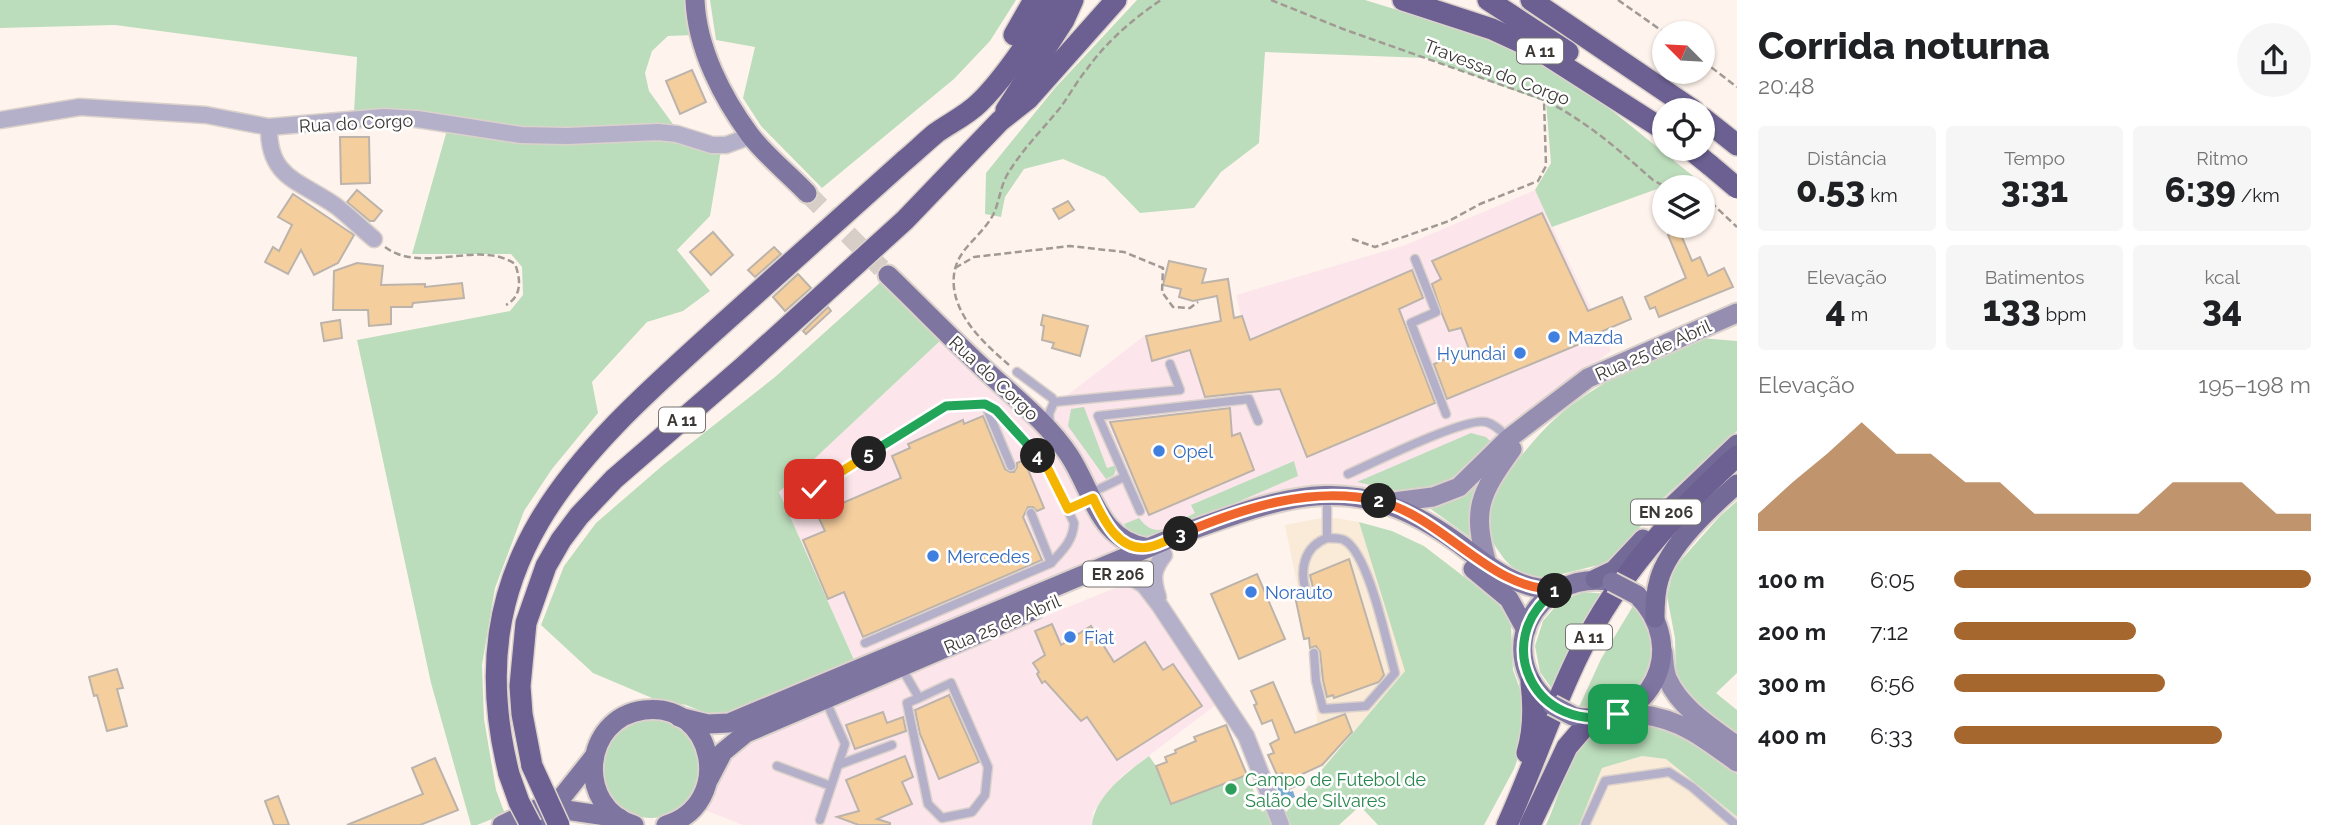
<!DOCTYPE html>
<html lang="pt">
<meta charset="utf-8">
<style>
:root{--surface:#fff;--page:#f6f6f6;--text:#202124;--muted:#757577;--accent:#a6672f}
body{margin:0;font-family:Raleway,sans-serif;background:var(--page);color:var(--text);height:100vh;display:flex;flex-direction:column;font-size:26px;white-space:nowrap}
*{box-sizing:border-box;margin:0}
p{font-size:23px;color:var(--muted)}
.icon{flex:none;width:38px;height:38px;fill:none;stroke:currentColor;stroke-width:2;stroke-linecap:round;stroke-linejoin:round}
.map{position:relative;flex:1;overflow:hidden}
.panel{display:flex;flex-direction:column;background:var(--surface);width:595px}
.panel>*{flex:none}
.needle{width:46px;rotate:294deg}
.tools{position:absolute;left:1652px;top:21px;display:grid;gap:14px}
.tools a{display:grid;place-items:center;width:63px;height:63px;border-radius:50%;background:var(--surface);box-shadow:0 2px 5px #0004;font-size:35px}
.pin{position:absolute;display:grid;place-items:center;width:60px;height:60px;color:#fff;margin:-30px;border-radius:14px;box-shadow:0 4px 10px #0006}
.km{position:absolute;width:35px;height:35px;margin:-18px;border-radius:50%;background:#222;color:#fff;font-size:19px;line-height:35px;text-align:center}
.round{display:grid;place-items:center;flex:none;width:74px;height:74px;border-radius:37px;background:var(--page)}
.head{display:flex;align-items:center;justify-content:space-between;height:119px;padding:0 21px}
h1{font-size:38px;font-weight:800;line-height:52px}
.stats{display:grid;grid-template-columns:repeat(3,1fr);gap:10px;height:119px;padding:7px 21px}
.stats div{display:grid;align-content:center;border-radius:7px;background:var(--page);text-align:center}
.stats b{font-size:35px;font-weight:800}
.stats small{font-size:19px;font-weight:400}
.stats p{font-size:19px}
.chart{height:196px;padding:14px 21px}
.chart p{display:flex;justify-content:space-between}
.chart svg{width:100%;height:126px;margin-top:7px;fill:var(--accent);opacity:.7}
ul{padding:0 21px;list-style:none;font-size:23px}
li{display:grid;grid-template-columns:112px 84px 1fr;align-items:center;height:52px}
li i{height:18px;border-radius:9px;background:var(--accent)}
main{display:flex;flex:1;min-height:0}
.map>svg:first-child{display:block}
.commercial{fill:#faead8}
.industrial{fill:#fce6eb}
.green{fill:#bcddbc}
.water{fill:#77abd0}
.building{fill:#f5ce9e;stroke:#bcb4ab;stroke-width:2}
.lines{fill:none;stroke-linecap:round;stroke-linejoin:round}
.primary-tunnel{stroke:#d8cec8;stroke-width:19;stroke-dasharray:19 10;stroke-linecap:butt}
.service-casing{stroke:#dcd2cc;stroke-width:11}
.minor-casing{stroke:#dcd2cc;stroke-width:19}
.secondary-casing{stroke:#dcd2cc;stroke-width:23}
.primary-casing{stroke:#dcd2cc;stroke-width:23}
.trunk-casing{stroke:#dcd2cc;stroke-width:23}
.motorway-casing{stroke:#dcd2cc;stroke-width:24}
.path{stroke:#a19a94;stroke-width:2.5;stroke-dasharray:7 3.5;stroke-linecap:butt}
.service{stroke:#b5b0c9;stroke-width:8}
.minor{stroke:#b5b0c9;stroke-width:16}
.secondary{stroke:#958eb1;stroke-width:19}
.primary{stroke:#7e75a0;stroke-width:19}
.trunk{stroke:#746a98;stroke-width:19}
.motorway{stroke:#6b6091;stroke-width:21}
.primary-bridge-casing{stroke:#dcd2cc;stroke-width:23;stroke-linecap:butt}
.motorway-bridge-casing{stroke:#dcd2cc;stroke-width:24;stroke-linecap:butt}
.primary-bridge{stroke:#7e75a0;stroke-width:19}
.motorway-bridge{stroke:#6b6091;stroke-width:21}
.split-1-casing{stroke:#fff;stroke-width:14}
.split-2-casing{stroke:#fff;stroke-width:14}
.split-3-casing{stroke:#fff;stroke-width:14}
.split-4-casing{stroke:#fff;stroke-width:14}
.split-5-casing{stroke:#fff;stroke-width:14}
.split-6-casing{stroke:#fff;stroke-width:14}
.split-1{stroke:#22a559;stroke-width:9}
.split-2{stroke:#f0652b;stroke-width:9}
.split-3{stroke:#f0652b;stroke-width:9}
.split-4{stroke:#f5b400;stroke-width:9}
.split-5{stroke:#22a559;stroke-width:9}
.split-6{stroke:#f5b400;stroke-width:9}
.shop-dot{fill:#3f7fe0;stroke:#fff;stroke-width:2.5}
.leisure-dot{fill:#2e9e5b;stroke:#fff;stroke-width:2.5}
.labels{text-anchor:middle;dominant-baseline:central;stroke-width:5;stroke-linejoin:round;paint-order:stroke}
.shield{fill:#fff;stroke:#767371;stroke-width:2}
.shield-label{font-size:16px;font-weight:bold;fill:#3b3734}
.street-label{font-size:18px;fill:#3b3734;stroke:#fff}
.shop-label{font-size:18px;fill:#366cbe;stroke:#fff;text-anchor:start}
.leisure-label{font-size:18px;fill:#27864d;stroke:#fff;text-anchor:start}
</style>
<main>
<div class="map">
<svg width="1737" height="825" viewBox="0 0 1737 825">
<rect width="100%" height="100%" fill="#fff4ed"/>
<!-- commercial -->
<g class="commercial">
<polygon points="1336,518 1359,522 1406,671 1322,768 1309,644 1285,525 1316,519"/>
<polygon points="1642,756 1666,759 1737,817 1737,825 1579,825 1602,768"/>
</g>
<!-- industrial -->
<g class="industrial">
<polygon points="1535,190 1611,351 1516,427 1471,471 1439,488 1387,499 1348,486 1255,503 858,668 779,492 941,340 1027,417 1070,393 1144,336 1241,316 1236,295 1405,245"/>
<polygon points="1144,576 1225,698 1122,776 1093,812 1092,825 743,825 702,809 726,756 749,737"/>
</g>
<!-- green -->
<g class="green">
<polygon points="0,0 688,0 694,35 668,36 652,51 645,73 649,91 675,127 556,131 354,113 357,57 115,25 0,28"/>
<polygon points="710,0 1016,0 990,41 954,79 822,188 761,126 743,98 755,47 716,40"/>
<polygon points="1137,0 1365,0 1443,24 1526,54 1605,105 1693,176 1552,227 1535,190 1551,163 1546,102 1426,58 1265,52 1259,143 1221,172 1194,208 1140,213 1105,177 1063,159 1024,169 1005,197 1001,217 985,214 986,173 1055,88"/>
<polygon points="447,130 674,138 721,151 710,216 677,250 710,291 683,311 647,322 592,382 598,413 552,469 524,511 495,588 482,665 484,719 496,790 505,814 477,825 471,825 431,683 357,340 510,311 523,295 522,267 511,254 412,254"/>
<polygon points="883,280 941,340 779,492 855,662 727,713 706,713 686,705 652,698 593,673 541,625 564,566 596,523 662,466 775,377"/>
<path d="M1700,338L1737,341V431L1661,500L1616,558L1606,563C1594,566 1546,579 1539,578C1522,576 1509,567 1500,553C1491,541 1485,529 1488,514C1493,485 1541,429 1564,411C1603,380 1653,355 1700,338Z"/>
<polygon points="1084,407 1107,468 1117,465 1114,475 1106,479 1068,426 1071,409"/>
<path d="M1471,433L1486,437L1492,443C1467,468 1439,495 1401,491C1387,490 1372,485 1357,482Z"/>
<path d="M1294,461L1298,476L1175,529C1158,535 1136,544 1124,524L1139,518C1157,542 1172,524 1195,513L1191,505Z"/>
<polygon points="1480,483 1471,507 1471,538 1428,507 1461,495"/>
<polygon points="1737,501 1737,673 1716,693 1737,710 1737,739 1693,703 1676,680 1675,638 1667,596 1674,568 1720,516"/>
<polygon points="1359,522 1392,531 1424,546 1493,599 1507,613 1511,625 1513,670 1525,703 1527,733 1514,769 1484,825 1378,825 1360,806 1339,825 1286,825 1282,817 1405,671"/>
<polygon points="1584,592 1607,594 1592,618 1583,623 1567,655 1567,664 1555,693 1540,672 1535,646 1543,621 1560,601"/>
<path d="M1633,606C1638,613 1646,621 1648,629C1659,662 1638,704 1601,707C1594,708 1586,707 1579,707L1601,659Z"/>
<circle cx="651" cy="769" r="49"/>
<path d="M1645,725C1679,729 1711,753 1737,774V817L1666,759L1642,756L1602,768L1579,825H1546C1558,801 1570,746 1596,734C1611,728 1629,727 1645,725Z"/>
<path d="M1149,756L1156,766L1171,804L1247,775L1262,812L1269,808L1275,825H1092C1095,796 1126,773 1149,756Z"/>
</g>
<!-- water -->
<polygon class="water" points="1283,777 1290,792 1293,791 1295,797 1284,802 1274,781"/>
<!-- building -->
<g class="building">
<polygon points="692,70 706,102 680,114 666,81"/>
<polygon points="340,137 369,137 370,183 341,184"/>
<polygon points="357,190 382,211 374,221 370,221 347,202"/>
<polygon points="293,194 354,235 338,263 314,275 301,250 288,274 265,262 273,247 279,251 292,225 278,217"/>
<polygon points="1068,201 1074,210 1059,219 1053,209"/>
<polygon points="1542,213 1588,311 1622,297 1631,319 1598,333 1599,336 1447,399 1434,364 1469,349 1461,328 1449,331 1442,314 1432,284 1441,279 1432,261"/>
<polygon points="1679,230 1692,261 1700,257 1708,276 1724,268 1733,287 1659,317 1655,307 1650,309 1645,297 1686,278 1668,235"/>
<polygon points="713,232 733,255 711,275 690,252"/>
<polygon points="774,247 781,254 755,277 748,270"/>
<polygon points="1169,261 1206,269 1202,283 1228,279 1234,318 1242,316 1250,340 1412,270 1423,298 1399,309 1435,403 1307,457 1280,389 1205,397 1190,350 1152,361 1146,336 1221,321 1217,296 1193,301 1179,297 1181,289 1163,285"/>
<polygon points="357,263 383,266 381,285 425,284 425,287 462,283 464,298 413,303 412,307 391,307 391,324 369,326 368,310 333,310 334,271"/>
<polygon points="798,274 811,288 785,311 773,297"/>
<polygon points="828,307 831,311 806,334 803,331"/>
<polygon points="1043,315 1088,326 1080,356 1052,348 1054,343 1042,340 1044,326 1041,325"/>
<polygon points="340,320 342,338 324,341 321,323"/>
<polygon points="1230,408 1232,436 1240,433 1254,470 1149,515 1110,422"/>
<polygon points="983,416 1005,469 1010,472 1014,472 1017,467 1017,463 1024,460 1044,508 1037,511 1033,507 1028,507 1023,517 1042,560 863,637 844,592 828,599 803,540 825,531 817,514 901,478 892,456 910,448 908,444 963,420 964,424"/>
<polygon points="1349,559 1384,675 1379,682 1334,698 1333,695 1327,697 1323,680 1320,652 1316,646 1310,648 1309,638 1304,639 1296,601 1309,600 1315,596 1310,575"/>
<polygon points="1257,574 1285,639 1239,659 1211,594"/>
<polygon points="1052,624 1061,645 1091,626 1114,662 1145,642 1163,670 1173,664 1202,706 1117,760 1087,717 1081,721 1045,681 1042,683 1037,674 1039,672 1033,663 1045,655 1035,631"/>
<polygon points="117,669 123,688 117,689 127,726 107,731 97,695 94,696 89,677"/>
<polygon points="1273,682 1295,733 1345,714 1352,732 1322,765 1298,776 1301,784 1289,789 1282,773 1277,775 1268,755 1274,753 1270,744 1279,739 1272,720 1262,724 1254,705 1257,704 1251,691"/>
<polygon points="949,695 979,762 939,779 920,734 915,710"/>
<polygon points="883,712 887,723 903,717 906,731 855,749 846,725"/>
<polygon points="1226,725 1247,775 1171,804 1156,766 1167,762 1165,757 1176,753 1175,750 1196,741 1194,737"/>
<polygon points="905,756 913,777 902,782 912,804 877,819 890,823 890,825 859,825 837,817 859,811 846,780"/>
<polygon points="435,758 458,810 420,825 347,825 423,794 412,768"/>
<polygon points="278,796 289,825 274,825 265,801"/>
</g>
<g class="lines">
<!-- primary-tunnel -->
<polyline class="primary-tunnel" points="807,193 888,275"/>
<defs>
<g id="service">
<polyline points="1415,259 1436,312 1411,323 1446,414"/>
<polyline points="1017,372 1052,398 1054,402 1049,414 1050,426"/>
<polyline points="1054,402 1180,390 1170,364"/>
<polyline points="985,404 1011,466"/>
<path d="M1348,474C1373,463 1465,417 1486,422C1495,424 1502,432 1508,438"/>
<path d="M814,489L945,406L985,404L996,410L1045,462L1074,523C1073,541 1063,550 1051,563L865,643"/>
<polyline points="1091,493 1124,477"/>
<polyline points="1068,509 1090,499"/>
<polyline points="1140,511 1098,416 1249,399 1258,421"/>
<polyline points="1031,513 1051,563"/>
<path d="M1307,594C1299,571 1303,547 1327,538V507"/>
<path d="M1314,653L1316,681L1323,709L1366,706L1395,673C1387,645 1369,553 1344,540C1340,538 1332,538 1327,538"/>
<polyline points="901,667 919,698 951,683 988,767 985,795 972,812 942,818 928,804 907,703 919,698"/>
<polyline points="838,765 892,745"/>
<polyline points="777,766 831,786"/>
<polyline points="820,820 845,744 825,699"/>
<polyline points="1585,825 1605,781 1669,772 1692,787 1736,825"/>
</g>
<g id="minor">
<polyline points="0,120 80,107 206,115 269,127 384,117 417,119 521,135 567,136 658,132 677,134 712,145 726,145 751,136"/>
<path d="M269,127C268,179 301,181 336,206C349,216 361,228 374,239"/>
<polyline points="1118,574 1134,579 1144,585 1160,606 1246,736 1281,825"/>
<path d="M1158,597C1152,579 1152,570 1164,555"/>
</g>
<g id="secondary">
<polyline points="1386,503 1433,497 1459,487 1508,439 1588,378 1737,313"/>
<path d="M1487,564C1472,509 1479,495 1512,449"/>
<path d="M1663,652C1664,661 1664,672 1668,680C1681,709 1713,728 1737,746"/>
<path d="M1618,714C1669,711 1697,733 1737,762"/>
</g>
<g id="primary">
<path d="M695,0C697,48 722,97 750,135C766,156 789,174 807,193"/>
<path d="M888,275C920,306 951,338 983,368C1013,396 1047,422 1069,455C1094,493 1098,540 1148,548"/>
<polyline points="1473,569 1509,599 1526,630"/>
<path d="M1552,705C1491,656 1533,571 1609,581"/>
<path d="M679,717L708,724L729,723L1186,532C1293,493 1358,470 1458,543C1489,566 1517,591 1557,589"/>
<path d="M1576,717C1652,728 1690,647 1637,595"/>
<polyline points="709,779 723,752 746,733 1034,610"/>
<polyline points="542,821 566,810 619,818"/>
<polyline points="502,825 562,797 593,758"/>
<path d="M634,825C575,807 582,718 644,710C715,701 735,804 666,825"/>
</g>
<g id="trunk">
<polyline points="1672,506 1737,444"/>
<polyline points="1595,579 1614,570 1643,539"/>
<path d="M1655,618C1655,605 1655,593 1659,580C1668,546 1711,507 1737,484"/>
</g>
<g id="motorway">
<polyline points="1403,0 1492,29 1542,52 1664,130"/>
<polyline points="1488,0 1568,52"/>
<polyline points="1531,0 1693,110"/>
<polyline points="1014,35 1034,0"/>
<polyline points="1006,110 1064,20 1073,0"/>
<polyline points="1703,118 1737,145"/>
<polyline points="1690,149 1711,166"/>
<path d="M1527,753C1534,729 1534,707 1531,683"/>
<polyline points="532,766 522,714 520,686 526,623 546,566 561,540 579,516 614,479 742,368 905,220 1000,121 1028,99 1116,0"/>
<path d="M509,774C456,562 576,456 719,327C781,272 842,216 904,161C915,152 925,142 936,133C950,123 967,115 979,103C1003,80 1038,29 1053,0"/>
<path d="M1507,825C1533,768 1552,708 1580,652C1619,574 1674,514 1737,456"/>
<polyline points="1530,825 1567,747 1591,719"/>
</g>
</defs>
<!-- service casing -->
<use href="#service" class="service-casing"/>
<!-- minor casing -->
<use href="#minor" class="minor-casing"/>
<!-- secondary casing -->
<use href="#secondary" class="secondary-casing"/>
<!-- primary casing -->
<use href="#primary" class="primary-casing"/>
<!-- trunk casing -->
<use href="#trunk" class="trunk-casing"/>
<!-- motorway casing -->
<use href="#motorway" class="motorway-casing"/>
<!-- path -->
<g class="path">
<path d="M1271,0L1343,29L1544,100C1585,120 1619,150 1653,180L1662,185L1701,181"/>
<polyline points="1618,0 1665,33"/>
<polyline points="1703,61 1737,87"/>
<polyline points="1703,195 1737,227"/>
<polyline points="1352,239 1375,247 1449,221 1480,204 1538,181 1546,166 1544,100"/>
<path d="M385,247C422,275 479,239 515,264C521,280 522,296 506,305"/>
<polyline points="955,268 974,257 1070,246 1124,252 1163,268 1162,292 1173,307 1190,308 1198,302"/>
<path d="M1009,365C986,345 958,320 954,288C950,251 978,242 993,215C999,203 1000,188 1007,175C1021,151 1042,130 1060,108C1069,96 1077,81 1087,69C1107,41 1133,19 1161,0"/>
</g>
<!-- service -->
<use href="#service" class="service"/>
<!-- minor -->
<use href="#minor" class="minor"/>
<!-- secondary -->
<use href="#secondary" class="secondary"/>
<!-- primary -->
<use href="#primary" class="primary"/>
<!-- trunk -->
<use href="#trunk" class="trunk"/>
<!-- motorway -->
<use href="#motorway" class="motorway"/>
<defs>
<g id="primary-bridge">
<polyline points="1612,582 1637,595"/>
<polyline points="1552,705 1573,716"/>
</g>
<g id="motorway-bridge">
<polyline points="1711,166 1737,188"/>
<polyline points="532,766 559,825"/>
<polyline points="509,774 519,802 531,825"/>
</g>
</defs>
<!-- primary-bridge casing -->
<use href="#primary-bridge" class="primary-bridge-casing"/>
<!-- motorway-bridge casing -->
<use href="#motorway-bridge" class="motorway-bridge-casing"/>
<!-- primary-bridge -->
<use href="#primary-bridge" class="primary-bridge"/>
<!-- motorway-bridge -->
<use href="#motorway-bridge" class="motorway-bridge"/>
</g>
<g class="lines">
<defs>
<path id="split-1" d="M1555,591C1488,642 1537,737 1618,714"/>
<path id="split-2" d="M1379,501C1445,518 1492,592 1557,589L1555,591"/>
<path id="split-3" d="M1181,534C1243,508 1312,485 1379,501"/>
<path id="split-4" d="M1038,456L1045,463L1068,509L1093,498C1103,519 1119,553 1149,547C1160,545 1171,538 1181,534"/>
<polyline id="split-5" points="869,454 946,406 985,404 996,410 1038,456"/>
<polyline id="split-6" points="814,489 869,454"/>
</defs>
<!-- split-1 casing -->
<use href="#split-1" class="split-1-casing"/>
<!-- split-2 casing -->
<use href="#split-2" class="split-2-casing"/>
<!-- split-3 casing -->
<use href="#split-3" class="split-3-casing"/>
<!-- split-4 casing -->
<use href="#split-4" class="split-4-casing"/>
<!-- split-5 casing -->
<use href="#split-5" class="split-5-casing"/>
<!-- split-6 casing -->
<use href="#split-6" class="split-6-casing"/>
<!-- split-1 -->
<use href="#split-1" class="split-1"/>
<!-- split-2 -->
<use href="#split-2" class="split-2"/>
<!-- split-3 -->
<use href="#split-3" class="split-3"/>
<!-- split-4 -->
<use href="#split-4" class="split-4"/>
<!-- split-5 -->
<use href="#split-5" class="split-5"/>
<!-- split-6 -->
<use href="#split-6" class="split-6"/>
</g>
<!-- markers -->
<g class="shop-dot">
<circle cx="1554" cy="337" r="7"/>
<circle cx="1520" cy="353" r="7"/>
<circle cx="1159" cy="451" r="7"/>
<circle cx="933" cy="556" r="7"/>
<circle cx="1251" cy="592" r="7"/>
<circle cx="1070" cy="637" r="7"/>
</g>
<circle class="leisure-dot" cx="1231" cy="789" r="7"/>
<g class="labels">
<!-- shield labels -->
<g class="shield">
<rect x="1517" y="38.5" width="46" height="25" rx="5"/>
<rect x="659" y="407.5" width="46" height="25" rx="5"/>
<rect x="1631" y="499.5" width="70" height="25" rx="5"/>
<rect x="1083" y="561.5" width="70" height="25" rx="5"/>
<rect x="1566" y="624.5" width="46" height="25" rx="5"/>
</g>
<g class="shield-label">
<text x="1540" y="51">A 11</text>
<text x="682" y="420">A 11</text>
<text x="1666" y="512">EN 206</text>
<text x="1118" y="574">ER 206</text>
<text x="1589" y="637">A 11</text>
</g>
<!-- street labels -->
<g class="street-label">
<text transform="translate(1497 72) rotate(21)">Travessa do Corgo</text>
<text transform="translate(356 123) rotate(-3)">Rua do Corgo</text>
<text transform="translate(1653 350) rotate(-24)">Rua 25 de Abril</text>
<text transform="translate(994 378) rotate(43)">Rua do Corgo</text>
<text transform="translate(1002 624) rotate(-23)">Rua 25 de Abril</text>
</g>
<!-- shop labels -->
<g class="shop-label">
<text x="1568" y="337">Mazda</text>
<text x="1506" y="353" text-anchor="end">Hyundai</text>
<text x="1173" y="451">Opel</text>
<text x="947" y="556">Mercedes</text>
<text x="1265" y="592">Norauto</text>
<text x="1084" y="637">Fiat</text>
</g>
<!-- leisure labels -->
<g class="leisure-label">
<text x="1245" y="779">Campo de Futebol de<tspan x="1245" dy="21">Salão de Silvares</tspan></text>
</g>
</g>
</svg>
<div class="tools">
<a><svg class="needle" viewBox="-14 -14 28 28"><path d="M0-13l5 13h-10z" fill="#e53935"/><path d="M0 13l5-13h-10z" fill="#757577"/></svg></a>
<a><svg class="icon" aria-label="locate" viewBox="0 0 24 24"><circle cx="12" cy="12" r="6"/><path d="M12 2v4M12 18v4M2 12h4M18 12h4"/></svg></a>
<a><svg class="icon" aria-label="layers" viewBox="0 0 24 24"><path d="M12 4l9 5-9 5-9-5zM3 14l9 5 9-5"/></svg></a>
</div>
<div class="pin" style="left:1618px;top:714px;background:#1e9e55"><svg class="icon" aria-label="arrive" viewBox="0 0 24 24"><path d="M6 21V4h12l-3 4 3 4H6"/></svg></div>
<div class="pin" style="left:814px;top:489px;background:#d93025"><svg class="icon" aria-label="check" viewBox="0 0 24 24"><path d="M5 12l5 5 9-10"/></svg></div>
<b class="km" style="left:1555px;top:591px">1</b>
<b class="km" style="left:1379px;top:501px">2</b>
<b class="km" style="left:1181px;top:534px">3</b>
<b class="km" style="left:1038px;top:456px">4</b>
<b class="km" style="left:869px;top:454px">5</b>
</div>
<section class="panel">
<div class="head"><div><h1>Corrida noturna</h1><p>20:48</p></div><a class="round"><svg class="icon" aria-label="share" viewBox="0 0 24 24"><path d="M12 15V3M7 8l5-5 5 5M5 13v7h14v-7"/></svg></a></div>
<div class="stats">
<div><p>Distância</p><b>0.53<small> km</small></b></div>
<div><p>Tempo</p><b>3:31</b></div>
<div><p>Ritmo</p><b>6:39<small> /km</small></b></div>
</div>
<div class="stats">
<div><p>Elevação</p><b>4<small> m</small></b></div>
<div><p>Batimentos</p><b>133<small> bpm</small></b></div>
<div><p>kcal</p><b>34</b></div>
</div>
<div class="chart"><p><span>Elevação</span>195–198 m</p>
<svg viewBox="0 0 160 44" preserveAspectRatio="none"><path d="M0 44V38L10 27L20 17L30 6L40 17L50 17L60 27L70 27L80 38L90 38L100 38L110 38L120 27L130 27L140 27L150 38L160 38V44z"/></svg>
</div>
<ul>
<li><b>100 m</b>6:05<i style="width:100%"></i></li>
<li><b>200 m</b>7:12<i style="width:51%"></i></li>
<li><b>300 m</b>6:56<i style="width:59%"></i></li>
<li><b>400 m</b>6:33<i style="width:75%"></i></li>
</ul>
</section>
</main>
